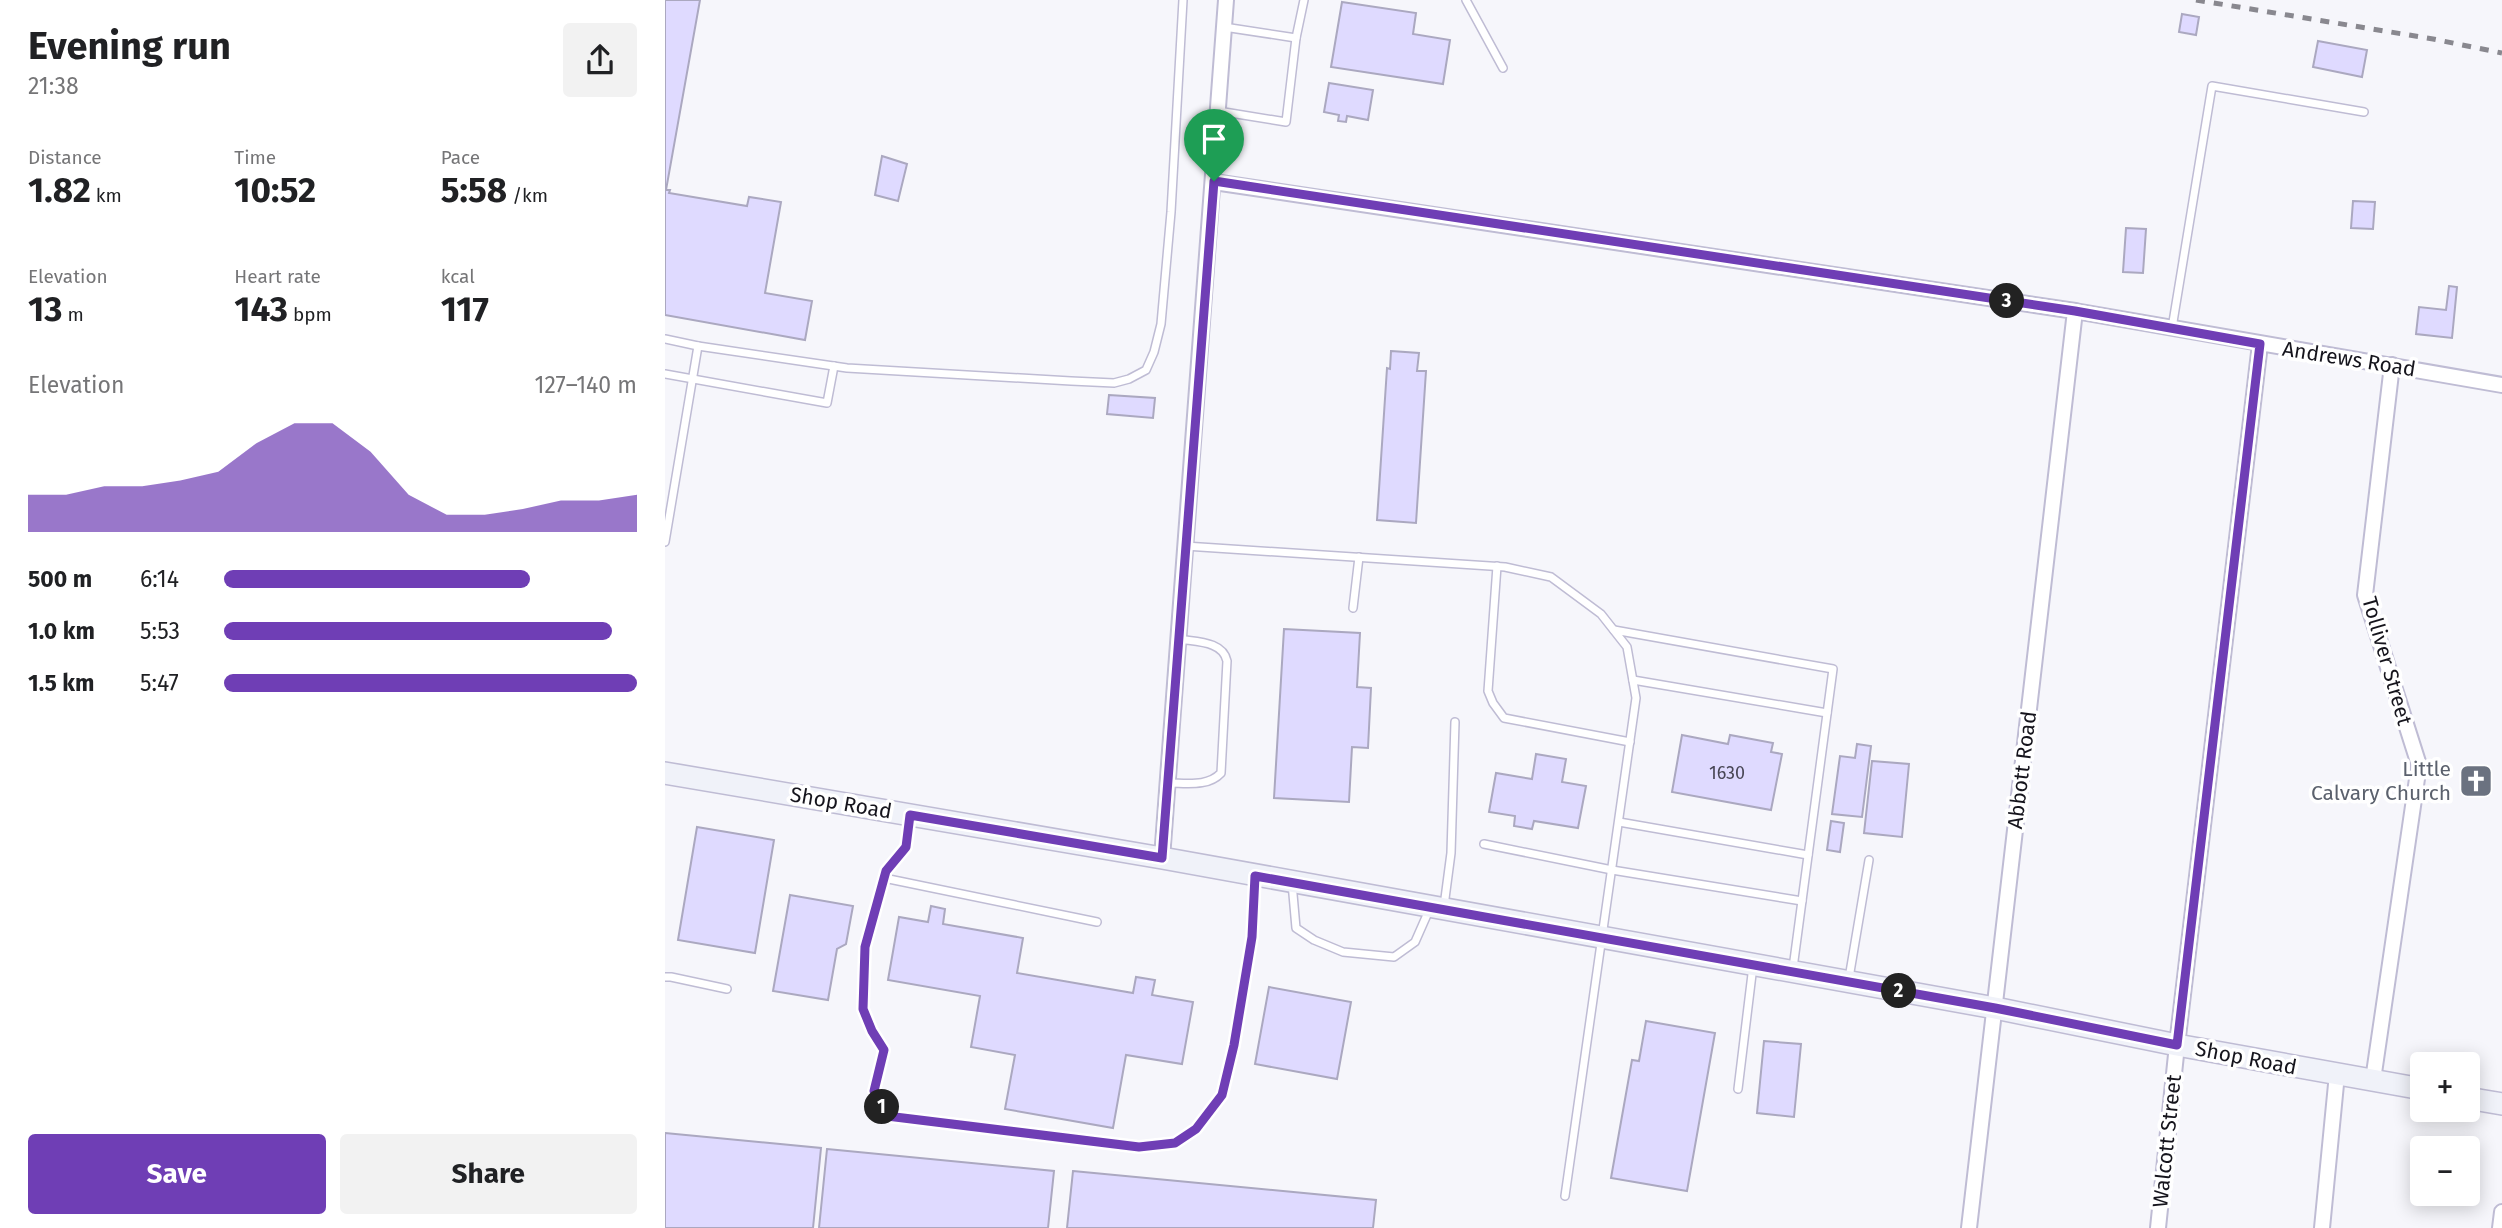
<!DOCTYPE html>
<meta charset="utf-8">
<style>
:root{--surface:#fff;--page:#f2f2f2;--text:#202124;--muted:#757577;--accent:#6f3eb5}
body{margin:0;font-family:"Fira Sans",sans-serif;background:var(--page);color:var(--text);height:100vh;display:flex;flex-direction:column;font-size:26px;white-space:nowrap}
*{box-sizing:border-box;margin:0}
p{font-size:23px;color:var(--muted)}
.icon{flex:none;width:38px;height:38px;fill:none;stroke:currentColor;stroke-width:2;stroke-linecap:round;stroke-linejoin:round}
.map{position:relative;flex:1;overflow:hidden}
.side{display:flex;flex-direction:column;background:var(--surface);width:665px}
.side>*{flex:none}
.tools{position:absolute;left:1745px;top:1052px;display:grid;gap:14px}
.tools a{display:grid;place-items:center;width:70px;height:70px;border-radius:7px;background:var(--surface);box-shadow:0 4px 18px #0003;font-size:35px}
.pin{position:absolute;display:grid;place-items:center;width:60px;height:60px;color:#fff;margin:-72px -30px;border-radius:50% 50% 50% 0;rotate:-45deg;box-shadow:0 0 7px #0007}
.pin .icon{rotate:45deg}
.km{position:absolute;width:35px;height:35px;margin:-18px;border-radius:50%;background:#222;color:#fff;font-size:19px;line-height:35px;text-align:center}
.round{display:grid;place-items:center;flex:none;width:74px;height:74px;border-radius:7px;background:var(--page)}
.summary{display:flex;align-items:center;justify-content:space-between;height:119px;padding:0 28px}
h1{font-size:38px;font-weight:700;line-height:52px}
.stats{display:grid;grid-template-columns:repeat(3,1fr);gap:10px;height:119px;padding:7px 28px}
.stats div{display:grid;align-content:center}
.stats b{font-size:35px;font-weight:700}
.stats small{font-size:19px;font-weight:400}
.stats p{font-size:19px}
.chart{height:196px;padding:14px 28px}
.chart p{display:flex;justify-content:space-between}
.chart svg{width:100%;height:126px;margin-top:7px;fill:var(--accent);opacity:.7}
.action{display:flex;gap:14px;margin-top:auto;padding:14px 28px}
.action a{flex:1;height:80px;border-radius:7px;background:var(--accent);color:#fff;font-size:28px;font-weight:700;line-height:80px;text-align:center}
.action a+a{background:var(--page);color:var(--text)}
ul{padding:0 28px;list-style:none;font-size:23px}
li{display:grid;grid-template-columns:112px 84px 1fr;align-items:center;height:52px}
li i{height:18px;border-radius:9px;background:var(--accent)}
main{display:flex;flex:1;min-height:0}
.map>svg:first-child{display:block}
.building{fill:#dfdaff;stroke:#aba8c0;stroke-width:2}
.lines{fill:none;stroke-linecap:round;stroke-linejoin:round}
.lane-casing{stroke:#bfbcd4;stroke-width:10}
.street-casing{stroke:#bfbcd4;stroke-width:18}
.secondary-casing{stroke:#bfbcd4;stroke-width:24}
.lane{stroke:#fff;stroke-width:7}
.street{stroke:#fff;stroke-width:14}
.secondary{stroke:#f0f2f9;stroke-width:21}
.rail{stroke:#89888f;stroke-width:5;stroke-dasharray:9 9;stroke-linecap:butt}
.route-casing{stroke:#fff;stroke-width:14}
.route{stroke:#6f3eb5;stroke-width:9}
.labels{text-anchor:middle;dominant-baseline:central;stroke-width:7;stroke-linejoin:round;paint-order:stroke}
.number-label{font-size:18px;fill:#484655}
.street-label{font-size:21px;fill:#15141c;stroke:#fff}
.worship-label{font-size:21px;fill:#5b616d;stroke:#fff;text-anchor:end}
</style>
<main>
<section class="side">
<div class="summary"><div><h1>Evening run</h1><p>21:38</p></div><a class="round"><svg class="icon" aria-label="share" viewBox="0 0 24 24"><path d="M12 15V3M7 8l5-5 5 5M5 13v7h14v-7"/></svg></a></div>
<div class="stats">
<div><p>Distance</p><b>1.82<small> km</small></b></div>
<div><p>Time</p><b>10:52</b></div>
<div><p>Pace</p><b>5:58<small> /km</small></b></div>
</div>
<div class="stats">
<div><p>Elevation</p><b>13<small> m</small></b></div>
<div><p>Heart rate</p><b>143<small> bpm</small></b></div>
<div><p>kcal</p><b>117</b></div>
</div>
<div class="chart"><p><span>Elevation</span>127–140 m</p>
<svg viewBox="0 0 160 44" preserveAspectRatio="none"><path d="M0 44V31L10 31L20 28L30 28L40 26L50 23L60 13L70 6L80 6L90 16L100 31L110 38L120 38L130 36L140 33L150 33L160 31V44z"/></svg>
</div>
<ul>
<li><b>500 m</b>6:14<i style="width:74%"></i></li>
<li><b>1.0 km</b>5:53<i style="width:94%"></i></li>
<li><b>1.5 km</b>5:47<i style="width:100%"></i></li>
</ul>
<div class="action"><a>Save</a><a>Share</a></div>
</section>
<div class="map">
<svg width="1837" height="1228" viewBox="0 0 1837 1228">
<rect width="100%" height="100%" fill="#f6f6fb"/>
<!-- building -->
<g class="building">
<polygon points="0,0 35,0 1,190 5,190 4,193 82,206 84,197 116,202 100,293 147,301 140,340 0,315"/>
<polygon points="677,2 751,13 748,34 785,40 778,84 666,67"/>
<polygon points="1517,14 1534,17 1531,35 1514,32"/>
<polygon points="1653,41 1702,50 1697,77 1648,67"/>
<polygon points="664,83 708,90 703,120 682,116 681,122 673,121 674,115 659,112"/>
<polygon points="217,156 242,164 233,201 210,195"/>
<polygon points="1688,201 1710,202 1708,229 1686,228"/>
<polygon points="1461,228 1481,229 1478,273 1458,272"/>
<polygon points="1784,286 1792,287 1787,338 1751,334 1754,307 1781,310"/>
<polygon points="726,351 754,353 752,371 761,371 751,523 712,520 722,368 725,369"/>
<polygon points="444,395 490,398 488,418 442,414"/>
<polygon points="619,629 695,633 692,687 706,688 703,748 687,747 684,802 609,798"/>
<polygon points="1017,735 1063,744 1065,735 1108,743 1106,752 1117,754 1106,810 1007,792"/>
<polygon points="1192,744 1206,746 1197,817 1167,814 1175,756 1190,758"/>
<polygon points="871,754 901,759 897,782 921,786 913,828 869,821 867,829 849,826 850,816 824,812 831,773 867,779"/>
<polygon points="1207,761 1244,764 1237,837 1199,833"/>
<polygon points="1166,821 1179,823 1175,852 1162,850"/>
<polygon points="32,827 109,840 90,953 13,940"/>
<polygon points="125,895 188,906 181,944 172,949 163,1000 108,991"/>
<polygon points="266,906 280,909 278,924 358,938 352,973 468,993 471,977 490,980 487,995 528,1002 517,1064 461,1055 448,1128 340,1109 350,1055 306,1047 315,996 223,980 234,917 263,922"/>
<polygon points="604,987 686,1002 672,1079 590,1064"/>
<polygon points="981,1021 1050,1033 1022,1191 946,1178 967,1060 974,1061"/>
<polygon points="1099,1041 1136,1044 1129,1117 1092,1113"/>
<polygon points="0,1133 156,1148 148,1228 0,1228"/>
<polygon points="162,1149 389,1171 383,1228 154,1228"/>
<polygon points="408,1171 711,1200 708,1228 402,1228"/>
</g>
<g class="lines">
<defs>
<g id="lane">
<polyline points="801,0 838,68"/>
<polyline points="559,27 631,38"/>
<polyline points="553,111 621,122 631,38 639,0"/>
<polyline points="1507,328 1547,86 1699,112"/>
<polyline points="0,339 33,346"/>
<polyline points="0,374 162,403 169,366"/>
<polyline points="0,542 33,346 182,368 406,381 449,383 464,379 481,370 489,352 496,324 506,212 518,0"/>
<polyline points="520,546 840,567 886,577 936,614 962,647 971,698 900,1196"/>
<polyline points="832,566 823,691 828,703 839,718 965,742"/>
<polyline points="688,608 694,557"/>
<polyline points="949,630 1168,669 1128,968"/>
<polyline points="968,680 1162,713"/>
<path d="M503,783C522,783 543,787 556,773L562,661C558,641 531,642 514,639"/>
<polyline points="245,817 241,847 221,871 200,947 198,1009 207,1031 219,1050 209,1091 222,1116 474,1147 510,1143 531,1129 557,1095 569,1045 587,937 590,876"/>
<polyline points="954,822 1143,855"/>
<polyline points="819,844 947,870 1137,901"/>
<polyline points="219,878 432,922"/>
<polyline points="627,883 631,928 649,940 678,952 729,957 750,942 765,908"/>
<polyline points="779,906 786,853 790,722"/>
<polyline points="0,977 6,977 62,989"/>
<polyline points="1184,978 1204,860"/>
<polyline points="1073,1089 1088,966"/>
</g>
<g id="street">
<polyline points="549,182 1410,311 1837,385"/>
<polyline points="497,858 561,0"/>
<polyline points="1708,1080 1754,765 1700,595 1727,365"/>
<polyline points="1304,1228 1410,311"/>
<polyline points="1493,1228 1512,1045 1595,344"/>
<polyline points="1657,1228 1672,1074"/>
<polyline points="1835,1228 1837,1212"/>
</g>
<g id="secondary">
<polyline points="0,773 497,858 1330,1008 1512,1045 1757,1089"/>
<polyline points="1802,1098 1837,1104"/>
</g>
</defs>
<!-- lane casing -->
<use href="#lane" class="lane-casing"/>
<!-- street casing -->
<use href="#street" class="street-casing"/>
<!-- secondary casing -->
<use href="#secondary" class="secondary-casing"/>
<!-- lane -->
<use href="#lane" class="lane"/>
<!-- street -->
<use href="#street" class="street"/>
<!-- secondary -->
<use href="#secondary" class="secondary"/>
<!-- rail -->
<polyline class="rail" points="1531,0 1768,39 1837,53"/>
</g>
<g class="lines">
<defs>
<polygon id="route" points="549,181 1410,311 1595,344 1512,1045 1330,1008 590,876 587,937 569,1045 557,1095 531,1129 510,1143 474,1147 222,1116 209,1091 219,1050 207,1031 198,1009 200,947 221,871 241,847 245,815 497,858"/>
</defs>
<!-- route casing -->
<use href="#route" class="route-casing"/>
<!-- route -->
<use href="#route" class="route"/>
</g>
<!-- icons -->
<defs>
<symbol id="church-square" viewBox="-11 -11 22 22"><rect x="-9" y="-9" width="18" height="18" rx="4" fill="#6b7280" stroke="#fff"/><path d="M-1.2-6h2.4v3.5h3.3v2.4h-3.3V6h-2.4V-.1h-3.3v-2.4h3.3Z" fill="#fff"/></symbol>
</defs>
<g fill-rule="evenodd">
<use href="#church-square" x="1792" y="762" width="38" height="38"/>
</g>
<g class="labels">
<!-- number labels -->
<g class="number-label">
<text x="1062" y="773">1630</text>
</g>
<!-- street labels -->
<g class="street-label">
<text transform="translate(1684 359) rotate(9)">Andrews Road</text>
<text transform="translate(1722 661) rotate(74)">Tolliver Street</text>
<text transform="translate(1357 770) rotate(-83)">Abbott Road</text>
<text transform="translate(176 803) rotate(10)">Shop Road</text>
<text transform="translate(1581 1058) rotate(11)">Shop Road</text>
<text transform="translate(1502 1141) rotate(-84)">Walcott Street</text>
</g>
<!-- worship labels -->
<g class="worship-label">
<text x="1786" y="769">Little<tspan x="1786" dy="24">Calvary Church</tspan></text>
</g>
</g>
</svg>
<div class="tools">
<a>+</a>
<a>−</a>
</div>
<div class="pin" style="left:549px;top:181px;background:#1e9e55"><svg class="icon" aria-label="arrive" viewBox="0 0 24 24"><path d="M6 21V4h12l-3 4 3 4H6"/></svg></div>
<b class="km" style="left:217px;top:1107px">1</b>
<b class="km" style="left:1234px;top:991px">2</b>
<b class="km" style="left:1342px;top:301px">3</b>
</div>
</main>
